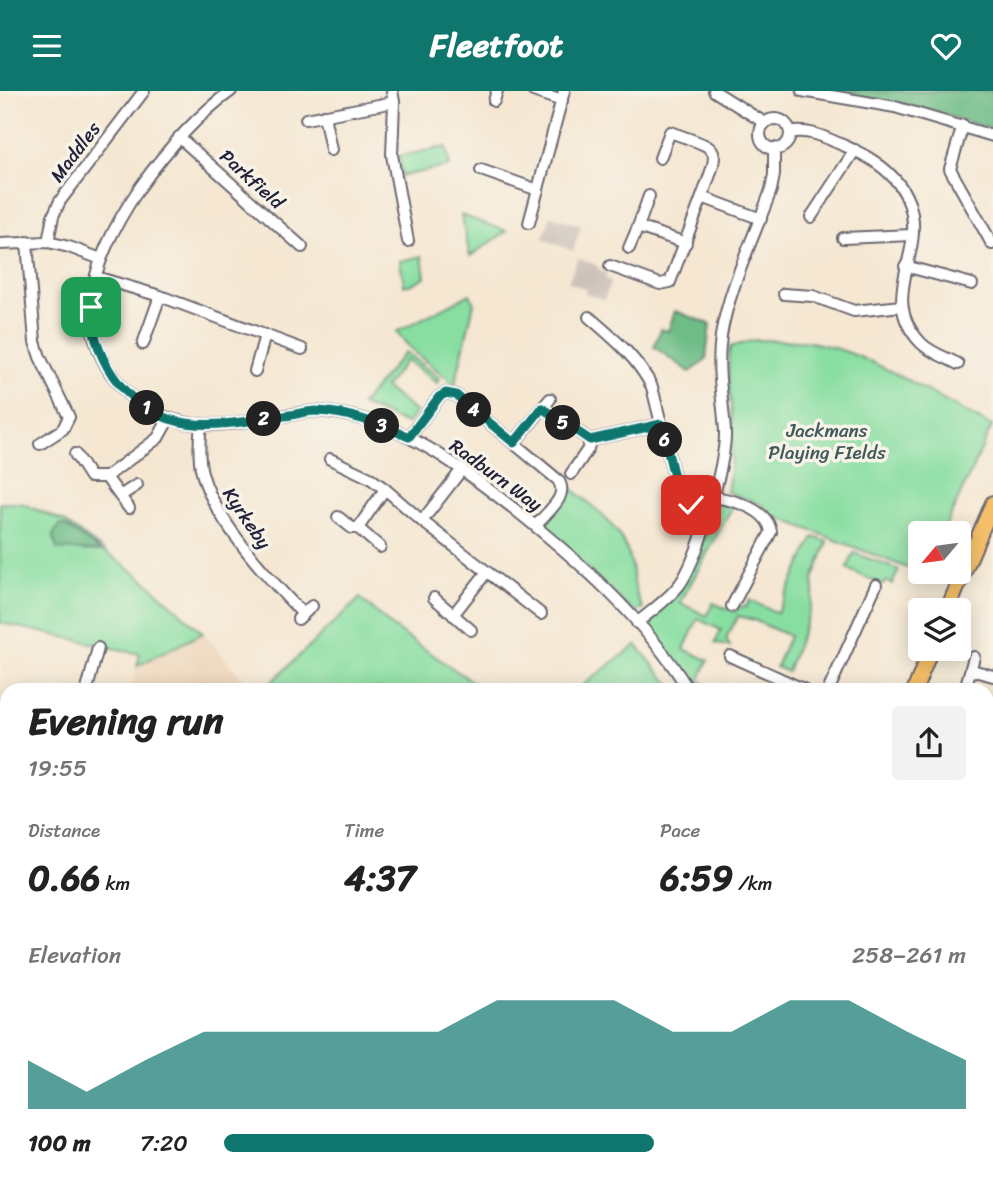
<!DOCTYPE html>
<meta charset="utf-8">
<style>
:root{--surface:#fff;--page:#f2f2f2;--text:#222;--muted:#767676;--accent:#0f766e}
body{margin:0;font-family:Sriracha,sans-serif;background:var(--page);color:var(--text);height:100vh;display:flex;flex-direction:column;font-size:26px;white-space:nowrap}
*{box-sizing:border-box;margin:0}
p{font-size:23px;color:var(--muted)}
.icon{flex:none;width:38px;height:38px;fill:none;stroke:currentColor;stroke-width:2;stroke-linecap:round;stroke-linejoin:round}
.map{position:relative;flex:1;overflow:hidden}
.drawer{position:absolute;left:0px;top:592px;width:994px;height:502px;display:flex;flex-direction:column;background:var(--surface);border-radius:21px 21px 0 0;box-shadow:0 4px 18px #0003}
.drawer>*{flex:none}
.needle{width:46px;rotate:241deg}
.controls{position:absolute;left:908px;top:430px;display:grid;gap:14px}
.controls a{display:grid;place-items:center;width:63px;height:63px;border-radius:7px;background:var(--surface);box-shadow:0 4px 18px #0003;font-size:35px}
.pin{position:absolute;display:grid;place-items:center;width:60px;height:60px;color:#fff;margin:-30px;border-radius:14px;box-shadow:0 4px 10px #0006}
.km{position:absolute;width:35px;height:35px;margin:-18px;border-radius:50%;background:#222;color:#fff;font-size:19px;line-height:35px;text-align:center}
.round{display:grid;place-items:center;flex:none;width:74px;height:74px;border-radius:7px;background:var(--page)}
.headline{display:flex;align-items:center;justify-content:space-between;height:119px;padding:0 28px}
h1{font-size:38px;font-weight:700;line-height:52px}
.metrics{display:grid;grid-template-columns:repeat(3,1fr);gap:10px;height:119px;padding:7px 28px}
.metrics div{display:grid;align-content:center}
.metrics b{font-size:35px;font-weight:700}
.metrics small{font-size:19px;font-weight:400}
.metrics p{font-size:19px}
.chart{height:196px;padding:14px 28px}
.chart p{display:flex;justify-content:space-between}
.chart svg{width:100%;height:126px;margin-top:7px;fill:var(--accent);opacity:.7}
ul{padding:0 28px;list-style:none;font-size:23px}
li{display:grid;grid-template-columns:112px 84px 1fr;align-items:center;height:52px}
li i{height:18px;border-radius:9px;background:var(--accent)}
header{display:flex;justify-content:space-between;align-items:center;height:91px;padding:0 28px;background:var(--accent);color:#fff;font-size:32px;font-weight:700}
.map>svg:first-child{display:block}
.built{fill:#eed7bb}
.industrial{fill:#ccc2b9}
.green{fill:#88dea1;stroke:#55806e;stroke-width:2}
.forest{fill:#6ebd87;stroke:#487061;stroke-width:2}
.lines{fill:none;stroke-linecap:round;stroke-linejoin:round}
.minor-casing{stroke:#6c6770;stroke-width:14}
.major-casing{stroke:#6c6770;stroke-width:18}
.minor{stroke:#fff;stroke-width:10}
.major{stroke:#f6c06b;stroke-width:14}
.route-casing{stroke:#fff;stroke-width:14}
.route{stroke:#0f766e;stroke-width:9}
.labels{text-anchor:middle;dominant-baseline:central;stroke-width:7;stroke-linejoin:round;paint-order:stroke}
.street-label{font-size:19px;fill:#22223b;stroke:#f7f3e8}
.park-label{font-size:19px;fill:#415a5a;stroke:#f7f3e8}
</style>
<header><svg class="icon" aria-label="menu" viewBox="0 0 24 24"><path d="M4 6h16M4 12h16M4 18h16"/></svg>Fleetfoot<svg class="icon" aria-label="heart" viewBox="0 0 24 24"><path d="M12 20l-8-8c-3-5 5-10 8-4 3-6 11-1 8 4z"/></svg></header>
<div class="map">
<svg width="993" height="1093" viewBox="0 0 993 1093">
<rect width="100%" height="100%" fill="#f7f3e8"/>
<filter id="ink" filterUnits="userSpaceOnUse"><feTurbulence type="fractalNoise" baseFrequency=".0143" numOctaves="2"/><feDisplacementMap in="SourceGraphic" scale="14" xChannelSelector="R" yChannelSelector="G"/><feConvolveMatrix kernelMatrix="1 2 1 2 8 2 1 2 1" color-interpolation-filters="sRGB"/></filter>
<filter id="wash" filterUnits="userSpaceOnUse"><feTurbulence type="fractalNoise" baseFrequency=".00686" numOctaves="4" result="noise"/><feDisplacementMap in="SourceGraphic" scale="28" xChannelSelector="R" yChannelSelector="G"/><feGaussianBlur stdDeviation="1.57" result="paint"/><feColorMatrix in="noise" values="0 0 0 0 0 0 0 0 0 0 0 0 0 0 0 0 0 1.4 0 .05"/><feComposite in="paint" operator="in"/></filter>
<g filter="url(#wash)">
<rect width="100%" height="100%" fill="#f5e7d2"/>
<!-- built -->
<polygon class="built" points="203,542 251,598 130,598 137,575"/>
<!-- industrial -->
<g class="industrial">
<polygon points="551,125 581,135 573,160 543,148"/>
<polygon points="578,167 596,174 601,180 607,182 605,188 611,190 604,209 585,202 586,198 568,191"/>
</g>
<!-- green -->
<g class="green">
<polygon points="446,56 450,75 402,85 399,65"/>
<polygon points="461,124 507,140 470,165"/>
<polygon points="422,165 425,186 410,194 404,194 400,170"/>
<polygon points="470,203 474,212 455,294 413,260 396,241"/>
<path d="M755,249C773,249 791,249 809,251C870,260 937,309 992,335L942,443H920V481L923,483L774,425L761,413L727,401C730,381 733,361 733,340C732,312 725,284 730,256Z"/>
<polygon points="405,261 440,288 437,292 406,269 385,297 416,321 407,333 361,314"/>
<path d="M569,395C592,416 620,434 629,465C634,484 633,500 643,518L633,521L546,438C550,421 567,413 569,395Z"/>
<polygon points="0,412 21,412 63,430 146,490 203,542 137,575 140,563 0,532"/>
<polygon points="720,412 733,415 680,512 707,525 713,512 735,521 741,515 746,516 749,509 777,522 814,446 828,451 813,488 814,500 808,525 787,581 776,576 789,545 754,529 738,525 726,548 730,556 715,552 721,539 698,528 684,558 708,569 700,588 703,592 713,597 691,598 645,533 679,500 714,417"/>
<polygon points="854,462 899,479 892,493 886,490 883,494 847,478"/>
<polygon points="360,507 391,535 483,598 264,598"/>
<polygon points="636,554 670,593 666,598 583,598 583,594"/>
<polygon points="547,1087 712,1087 707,1093 513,1093"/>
</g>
<!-- forest -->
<g class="forest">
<path d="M826,0H993V39C939,20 883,10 826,0Z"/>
<polygon points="675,220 710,233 706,269 690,281 654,256 661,238 668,240"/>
<polygon points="60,434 65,435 101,460 57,458 53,444"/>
</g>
</g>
<g filter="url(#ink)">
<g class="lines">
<defs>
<g id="minor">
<path d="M231,0C174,40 92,145 91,216C90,239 98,262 110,281C119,294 130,307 143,315C191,344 228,333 281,325C293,324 306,320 317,320C349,322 380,332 408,346C447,365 479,391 513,417C578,469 644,527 688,598"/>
<polyline points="392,0 394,11 392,64 408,150"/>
<polyline points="533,0 562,10"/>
<polyline points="714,0 765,32"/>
<polyline points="802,0 895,16 993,45"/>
<polyline points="494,10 497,0"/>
<polyline points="324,24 331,59"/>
<polyline points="306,28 394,11"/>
<circle cx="775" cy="43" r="15"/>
<polyline points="963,34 950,78 992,153"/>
<path d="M790,42C809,37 828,48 845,55C890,74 922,104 911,157C904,192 891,221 921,252C931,262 945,266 958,273"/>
<polyline points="179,46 302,156"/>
<path d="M660,67L670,41C722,60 721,53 702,106"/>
<polyline points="481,79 538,99"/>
<polyline points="649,105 638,136 686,152"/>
<polyline points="811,126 855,59"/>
<polyline points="529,132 564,0"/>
<polyline points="843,147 912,144"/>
<polyline points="27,151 35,251 40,266 69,326 63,338 40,353"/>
<polyline points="48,151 53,125 60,110 144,0"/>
<polyline points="0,153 48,151 69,156 101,168"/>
<polyline points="629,157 638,136"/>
<polyline points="610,175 660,193 670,191 702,106 761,128"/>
<polyline points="905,175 972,193"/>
<polyline points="96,186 160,205 302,258"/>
<polyline points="784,203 813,205 854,220 902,215"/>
<path d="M589,226C613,247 637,266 652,296L680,410"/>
<polyline points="143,253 160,205"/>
<polyline points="255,280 265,244"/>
<polyline points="543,317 590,349 661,333"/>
<path d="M201,333C199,350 198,366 202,382C214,429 270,489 303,523"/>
<path d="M409,346L439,306L446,302L456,304L558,389C570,406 546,421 536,435"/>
<polyline points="514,352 550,308"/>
<polyline points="75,363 90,386 106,386"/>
<polyline points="330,368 370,387 385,398 422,430 541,523"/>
<polyline points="571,383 588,358 590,349"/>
<polyline points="120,405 137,394"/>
<path d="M714,406C734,409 768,418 771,441L732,515"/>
<polyline points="129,417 106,386 158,347 168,329"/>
<polyline points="672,422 680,410 691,414"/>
<polyline points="338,426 352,437 358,437"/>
<polyline points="422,430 463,377"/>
<polyline points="380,456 358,437 385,398"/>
<polyline points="434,507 471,539"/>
<polyline points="453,524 486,482"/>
<polyline points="298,528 312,515"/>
<path d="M637,532C651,520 669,508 680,493C698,468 726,371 725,341C723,307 716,280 721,245C728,199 755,144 771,99L774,84V57"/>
<polyline points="730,565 803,598"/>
<polyline points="972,579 993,585"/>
<polyline points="87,598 98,557"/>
<polyline points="829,598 876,494"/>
<polyline points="965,598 974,566"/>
<polyline points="987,726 993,719"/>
<polyline points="0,769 7,783"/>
<polyline points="0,847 7,848"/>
<polyline points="0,885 7,867"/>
<polyline points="987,907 993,899"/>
<polyline points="0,949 7,975"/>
<polyline points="0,985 7,980"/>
<polyline points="987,1047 993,1046"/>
<polyline points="272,1087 287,1093"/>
<polyline points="397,1093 410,1087"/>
<polyline points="711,1093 716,1087"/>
<polyline points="899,1093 902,1087"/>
</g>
<g id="major">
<polyline points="947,520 993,412"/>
<polyline points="915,598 931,558"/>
<polyline points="479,1093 501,1087"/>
</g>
</defs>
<!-- minor casing -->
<use href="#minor" class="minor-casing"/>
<!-- major casing -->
<use href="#major" class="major-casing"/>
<!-- minor -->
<use href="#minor" class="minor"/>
<!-- major -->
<use href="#major" class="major"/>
</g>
</g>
<g class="lines" filter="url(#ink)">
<defs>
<path id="route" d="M91,216C92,245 101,271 120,294C166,349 224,333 284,325C295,324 306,320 316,320C349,321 379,333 409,346L439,306L446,302L456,304L514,352L542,317L590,349L661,333L680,410L691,414"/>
</defs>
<!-- route casing -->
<use href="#route" class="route-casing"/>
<!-- route -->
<use href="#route" class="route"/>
</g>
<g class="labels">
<!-- street labels -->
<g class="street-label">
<text transform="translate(75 61) rotate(-53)">Maddles</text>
<text transform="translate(252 88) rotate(42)">Parkfield</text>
<text transform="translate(496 384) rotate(36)">Radburn Way</text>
<text transform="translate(247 427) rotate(56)">Kyrkeby</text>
</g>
<!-- park labels -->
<g class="park-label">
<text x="827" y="339">Jackmans<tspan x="827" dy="22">Playing FIelds</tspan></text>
</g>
</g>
</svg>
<div class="controls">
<a><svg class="needle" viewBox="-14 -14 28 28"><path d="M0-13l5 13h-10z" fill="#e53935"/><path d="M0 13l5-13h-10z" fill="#767676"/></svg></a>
<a><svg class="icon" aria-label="layers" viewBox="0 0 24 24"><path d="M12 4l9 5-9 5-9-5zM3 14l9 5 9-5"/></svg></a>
</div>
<div class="pin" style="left:91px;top:216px;background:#1e9e55"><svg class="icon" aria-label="arrive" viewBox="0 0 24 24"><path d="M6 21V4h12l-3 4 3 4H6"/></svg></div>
<div class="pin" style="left:691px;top:414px;background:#d93025"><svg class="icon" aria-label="check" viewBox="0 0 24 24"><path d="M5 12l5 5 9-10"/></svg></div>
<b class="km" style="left:147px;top:317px">1</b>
<b class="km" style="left:264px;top:328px">2</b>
<b class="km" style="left:382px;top:335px">3</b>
<b class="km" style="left:474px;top:319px">4</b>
<b class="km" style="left:563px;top:332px">5</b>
<b class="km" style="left:665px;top:349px">6</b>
<section class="drawer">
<div class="headline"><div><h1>Evening run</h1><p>19:55</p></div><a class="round"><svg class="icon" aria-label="share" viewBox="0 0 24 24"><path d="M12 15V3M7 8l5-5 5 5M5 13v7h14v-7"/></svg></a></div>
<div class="metrics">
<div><p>Distance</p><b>0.66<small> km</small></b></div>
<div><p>Time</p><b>4:37</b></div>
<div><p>Pace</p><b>6:59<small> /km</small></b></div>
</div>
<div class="chart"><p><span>Elevation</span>258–261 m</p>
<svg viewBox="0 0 160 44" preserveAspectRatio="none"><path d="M0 44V27L10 38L20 27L30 17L40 17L50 17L60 17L70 17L80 6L90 6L100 6L110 17L120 17L130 6L140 6L150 17L160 27V44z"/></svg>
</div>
<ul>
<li><b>100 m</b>7:20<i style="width:58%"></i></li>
</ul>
</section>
</div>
